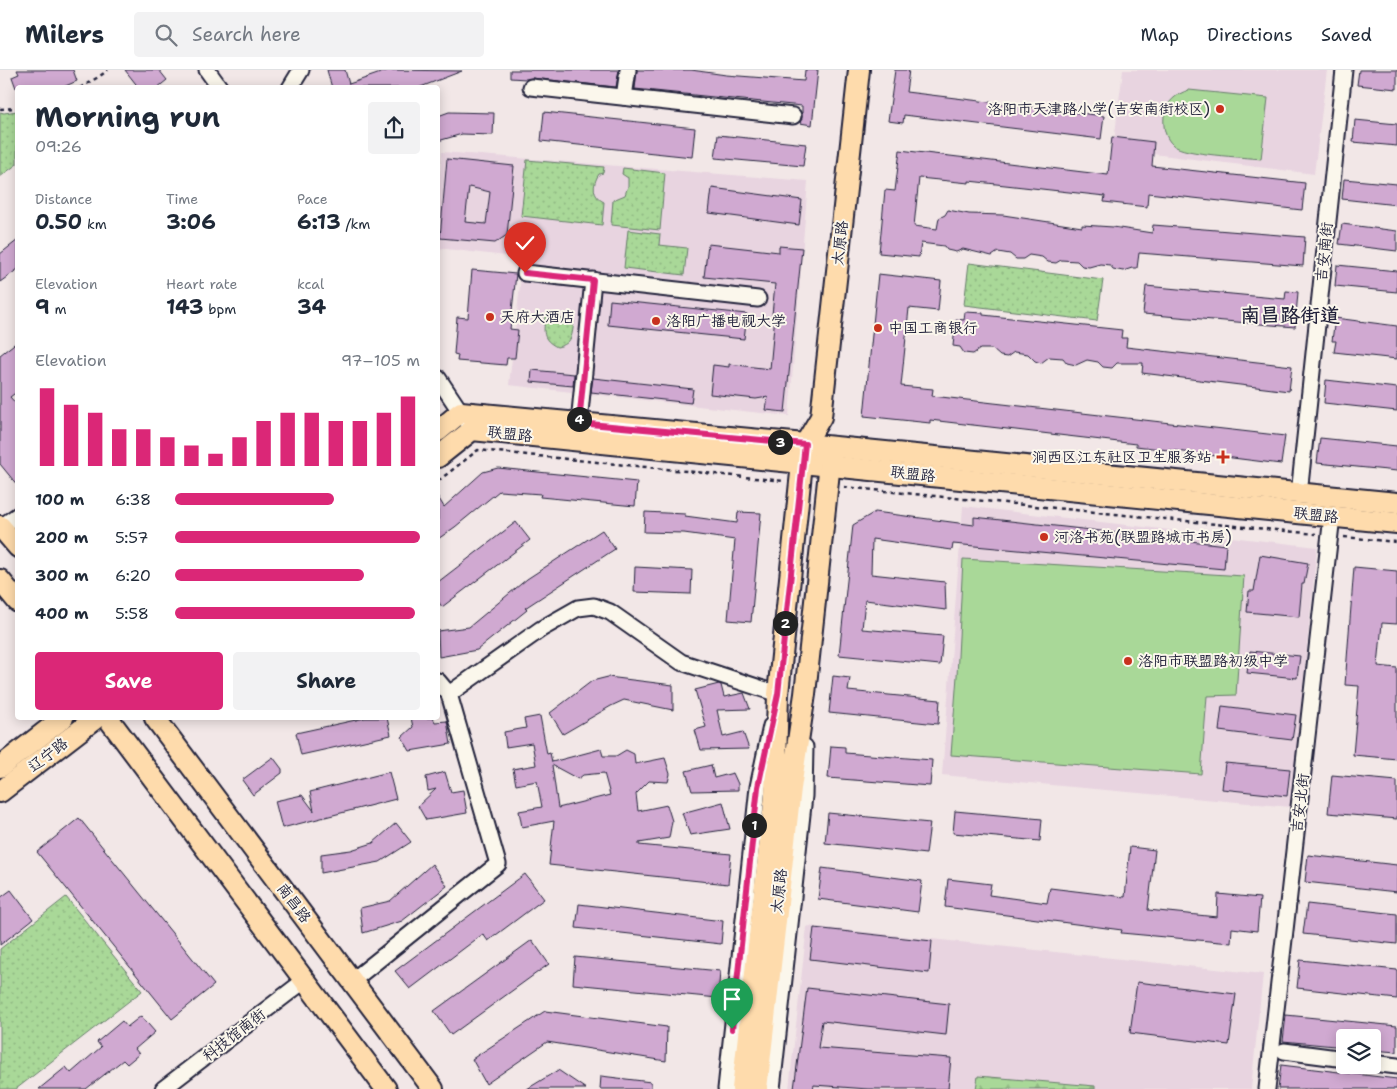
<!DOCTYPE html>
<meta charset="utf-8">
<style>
:root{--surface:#fff;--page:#f2f2f3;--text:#1f2937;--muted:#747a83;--line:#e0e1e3;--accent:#db2777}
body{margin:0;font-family:"Shantell Sans","LXGW WenKai TC",sans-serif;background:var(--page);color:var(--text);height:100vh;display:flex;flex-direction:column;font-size:19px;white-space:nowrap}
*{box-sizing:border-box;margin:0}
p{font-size:16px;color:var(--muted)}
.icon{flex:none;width:28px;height:28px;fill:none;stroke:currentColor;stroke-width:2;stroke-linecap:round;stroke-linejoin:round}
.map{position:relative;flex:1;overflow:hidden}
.details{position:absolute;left:15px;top:15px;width:425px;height:635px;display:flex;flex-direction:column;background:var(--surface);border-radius:5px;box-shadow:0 2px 12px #0003}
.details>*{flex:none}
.controls{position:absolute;left:1336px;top:959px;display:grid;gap:10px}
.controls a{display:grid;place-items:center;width:45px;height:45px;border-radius:5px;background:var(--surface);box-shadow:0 2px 12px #0003;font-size:25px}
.pin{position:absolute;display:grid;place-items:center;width:42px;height:42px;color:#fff;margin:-51px -21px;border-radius:50% 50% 50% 0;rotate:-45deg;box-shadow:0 0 5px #0007}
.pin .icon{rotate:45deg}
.km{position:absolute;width:25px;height:25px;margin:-12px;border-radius:50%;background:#222;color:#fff;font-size:14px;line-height:25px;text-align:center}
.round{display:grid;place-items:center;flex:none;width:52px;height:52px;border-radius:5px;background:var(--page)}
.headline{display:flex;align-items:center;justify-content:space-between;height:85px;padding:0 20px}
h1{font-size:28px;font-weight:700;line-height:38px}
.metrics{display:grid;grid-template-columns:repeat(3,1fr);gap:8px;height:85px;padding:5px 20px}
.metrics div{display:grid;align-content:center}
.metrics b{font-size:21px;font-weight:700}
.metrics small{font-size:14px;font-weight:400}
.metrics p{font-size:14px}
.chart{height:140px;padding:10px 20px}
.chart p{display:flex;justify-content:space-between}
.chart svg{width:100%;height:90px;margin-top:5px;stroke:var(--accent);stroke-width:6}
.button{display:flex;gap:10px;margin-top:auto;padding:10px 20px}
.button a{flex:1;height:58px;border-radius:5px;background:var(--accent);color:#fff;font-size:20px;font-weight:700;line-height:58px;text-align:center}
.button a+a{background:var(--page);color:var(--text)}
ul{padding:0 20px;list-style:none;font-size:16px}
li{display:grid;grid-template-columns:80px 60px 1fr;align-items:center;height:38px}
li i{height:12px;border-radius:6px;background:var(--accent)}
header{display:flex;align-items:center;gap:30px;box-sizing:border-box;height:70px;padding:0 25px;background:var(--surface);border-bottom:1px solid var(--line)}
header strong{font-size:24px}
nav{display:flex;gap:28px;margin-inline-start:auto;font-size:18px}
.search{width:350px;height:45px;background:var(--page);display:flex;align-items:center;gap:12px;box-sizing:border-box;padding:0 18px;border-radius:5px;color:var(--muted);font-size:19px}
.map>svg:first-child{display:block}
.built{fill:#e8d4e0}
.grass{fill:url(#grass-dots);stroke:#667d6a}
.forest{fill:url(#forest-firs);stroke:#667d6a}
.pitch{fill:#a9d898;stroke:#667d6a}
.building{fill:#d0a9d1;stroke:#22223b;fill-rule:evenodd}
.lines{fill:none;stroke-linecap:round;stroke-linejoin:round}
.minor-casing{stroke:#22223b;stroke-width:19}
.major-casing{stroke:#22223b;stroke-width:24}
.path{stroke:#22223b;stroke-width:2.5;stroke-dasharray:4 4;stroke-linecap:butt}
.minor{stroke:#fbf7ec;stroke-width:15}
.major{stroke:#fedbac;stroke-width:20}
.route-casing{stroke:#fff;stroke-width:10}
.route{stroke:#db2777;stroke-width:6}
.poi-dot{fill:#c8321e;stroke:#fbf7ec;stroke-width:2}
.labels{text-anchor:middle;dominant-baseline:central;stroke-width:4;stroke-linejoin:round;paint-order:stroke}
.poi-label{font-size:15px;fill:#22223b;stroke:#fbf7ec;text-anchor:start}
.street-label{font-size:15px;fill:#22223b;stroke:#fbf7ec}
.district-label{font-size:20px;font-weight:bold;fill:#22223b;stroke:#fbf7ec}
</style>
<header>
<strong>Milers</strong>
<div class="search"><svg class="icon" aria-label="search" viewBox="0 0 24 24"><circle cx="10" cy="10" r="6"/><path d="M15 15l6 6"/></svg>Search here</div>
<nav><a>Map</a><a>Directions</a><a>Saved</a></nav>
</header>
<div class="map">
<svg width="1397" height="1019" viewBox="0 0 1397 1019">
<defs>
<pattern id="grass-dots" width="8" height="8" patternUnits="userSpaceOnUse" patternTransform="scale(1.25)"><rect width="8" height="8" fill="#a9d898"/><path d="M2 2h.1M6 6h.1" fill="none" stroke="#91b984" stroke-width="1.8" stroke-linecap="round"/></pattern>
<pattern id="forest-firs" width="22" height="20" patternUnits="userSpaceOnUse" patternTransform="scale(1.25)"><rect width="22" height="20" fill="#a9d898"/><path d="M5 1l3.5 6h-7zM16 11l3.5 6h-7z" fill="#91b984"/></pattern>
</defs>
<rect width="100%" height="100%" fill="#f2e7e7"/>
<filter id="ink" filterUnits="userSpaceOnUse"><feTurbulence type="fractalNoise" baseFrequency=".02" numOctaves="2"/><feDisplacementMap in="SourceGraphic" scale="10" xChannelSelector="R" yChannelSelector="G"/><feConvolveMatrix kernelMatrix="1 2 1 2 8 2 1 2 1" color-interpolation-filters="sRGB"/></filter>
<g filter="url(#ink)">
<!-- built -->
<g class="built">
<polygon points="1123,0 1327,0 1314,104 1113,79"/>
<polygon points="442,82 808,111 789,346 509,315 523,188 438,178 438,127"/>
<polygon points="963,436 1317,477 1291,737 942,705"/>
<polygon points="807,856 1263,904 1251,1019 789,1019"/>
</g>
<!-- grass -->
<g class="grass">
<polygon points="17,41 17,94 0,107 0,42 4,43"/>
<path d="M527,90L604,97L603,103L599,104C592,115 592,126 604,132L602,155L521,146Z"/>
<polygon points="623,98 665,103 660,160 611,155 613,130 625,125 628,116 628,108 622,104"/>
<polygon points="628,160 660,164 659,175 687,178 684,205 624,198"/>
<polygon points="969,193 1103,210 1097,251 964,235"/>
<path d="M545,246L574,251C572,264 573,274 557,277C541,269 544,262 545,246Z"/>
<polygon points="66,827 142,921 16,1019 0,1019 0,879"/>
</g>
<!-- forest -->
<polygon class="forest" points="978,1006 1095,1016 1095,1019 976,1019"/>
<!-- pitch -->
<g class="pitch">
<path d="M1189,20L1268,28L1261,89C1244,87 1184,85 1173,75C1165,68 1163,57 1164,46C1166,32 1176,24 1189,20Z"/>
<polygon points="963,489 1244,506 1236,625 1207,626 1201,704 951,685 957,606"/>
</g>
<!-- building -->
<g class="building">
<polygon points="17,0 73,0 77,11 61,18 16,18 12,7 19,4"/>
<polygon points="125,0 159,0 167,10 157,18 139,18"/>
<polygon points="327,0 345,0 349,14 389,0 462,1 418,18 332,18"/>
<polygon points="510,0 619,0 616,17 532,8 526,9 510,8"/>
<polygon points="637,0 691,0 726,5 804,11 805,0 818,0 812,55 800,53 802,48 802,36 635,19"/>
<polygon points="895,0 909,0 906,22 1104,46 1101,69 904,45 903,53 888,51"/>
<polygon points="1359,0 1397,0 1397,19 1357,15"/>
<polygon points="449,42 494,43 493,65 462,64 438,71 438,46"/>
<polygon points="544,42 695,58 692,87 541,71"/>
<polygon points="1355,50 1397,54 1397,76 1353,72"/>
<polygon points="718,65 806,74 803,96 715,88"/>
<polygon points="1112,67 1154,72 1152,96 1305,113 1302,140 1148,123 1147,137 1104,132 1105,126 969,111 969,113 919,108 914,156 937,159 939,148 945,145 948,140 969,144 1003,145 1082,157 1082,155 1113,157 1152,163 1153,155 1305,167 1303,196 1139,183 1137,198 1132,198 1123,201 1113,199 1110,195 1100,194 1089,197 1082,196 1077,191 1061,190 1056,193 1048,192 1042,187 1029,185 1023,189 1016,189 1010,184 998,182 992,186 963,179 956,182 947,180 944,176 921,173 919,187 879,183 885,120 895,121 900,80 1108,105"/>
<path d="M447,89L514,96L507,165L495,173L440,168ZM469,117L490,122L486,154L465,152Z"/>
<polygon points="1344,109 1397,114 1397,135 1342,129"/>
<polygon points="712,118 802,130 799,155 709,143"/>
<polygon points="1342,154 1397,161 1397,181 1339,174"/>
<polygon points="18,170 18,199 0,212 0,184"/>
<polygon points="708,174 779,182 779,176 802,178 785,342 766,340 768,327 756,329 710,324 713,295 729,297 729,294 770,299 775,245 772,245 775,214 704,207"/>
<polygon points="1337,195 1397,201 1397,222 1335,216"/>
<polygon points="472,200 516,204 510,259 518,260 515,288 507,288 506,295 457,291 458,285 454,284 457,247 468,248"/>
<polygon points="878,204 941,211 938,241 909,238 901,316 933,319 932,326 1285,366 1281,394 1136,376 1136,374 930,350 930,353 864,346"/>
<polygon points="1146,216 1285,229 1286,221 1298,222 1295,257 1143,244"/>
<polygon points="610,230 747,244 744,269 608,255"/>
<polygon points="965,242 983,243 983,245 1122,260 1121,268 1127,268 1126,277 1292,296 1289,321 1142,303 1143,293 1117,293 1112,298 1103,297 1098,292 1087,290 1076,295 1067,293 1063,288 1049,287 1041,293 1035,291 1028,284 1014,282 1007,287 1000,286 992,279 980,279 973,284 964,283 960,277 953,276 956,249 964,250"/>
<polygon points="1335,248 1397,256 1397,289 1334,282 1336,271 1332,271"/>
<polygon points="18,271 18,321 10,327 18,336 18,416 0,394 0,285"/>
<polygon points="532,300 574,304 573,316 531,312"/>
<polygon points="593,308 693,319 691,333 591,322"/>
<polygon points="1326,310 1397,318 1397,341 1324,333"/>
<polygon points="1320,368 1397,376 1397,401 1317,393"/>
<polygon points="498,398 637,412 635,436 540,427 541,424 499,421 455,457 438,469 438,427 444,437 483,402"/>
<polygon points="645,442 685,444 685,446 737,453 738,442 761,443 751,552 728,550 735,470 684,463 644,462"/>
<polygon points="875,442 974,455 974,447 1226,475 1224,499 953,474 952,480 872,469 871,504 945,512 946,540 865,530 862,559 943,566 940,595 839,585 853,455"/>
<polygon points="516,452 530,470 442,537 438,531 438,512"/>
<polygon points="602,460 615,479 525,538 527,540 477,580 439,587 438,561 469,557 527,509"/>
<polygon points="1260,485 1308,493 1304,514 1302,514 1299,547 1247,542 1249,521 1254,521"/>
<polygon points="635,497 692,500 691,524 634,522"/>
<polygon points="1354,497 1397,501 1397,554 1382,553 1378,596 1397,598 1397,689 1353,685 1359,616 1345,615"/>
<polygon points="1250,581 1300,586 1297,608 1247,603"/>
<polygon points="833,606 850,608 848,621 940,630 938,654 829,643"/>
<polygon points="608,607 673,615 673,640 624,630 611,636 563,664 550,643 592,611"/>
<polygon points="719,614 721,615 724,627 744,623 750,639 717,640 723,667 743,662 749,679 701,680 695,660 706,657 695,620"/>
<polygon points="1222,636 1296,645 1292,670 1219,661"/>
<path d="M540,646L547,684L550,683L552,692L601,679L603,686H616L626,680L634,684L635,694L665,688L670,704L668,712L649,711L636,724L638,741L667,735L672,751L669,768L639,773V775L731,784L728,814L549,795L554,751L522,757L519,741L542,737L537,711L516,715L513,699L536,695L532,673L506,677L504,662L526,658L524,649ZM552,695L578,709L583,705L604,703L610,725L558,738Z"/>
<polygon points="365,648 387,648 391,665 301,685 296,663"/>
<polygon points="411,648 433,648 435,652 447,651 451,674 410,681 402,667 413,657"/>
<polygon points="831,676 845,677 845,683 932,690 930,716 828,708"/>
<polygon points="273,687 282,699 282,703 253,725 242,710"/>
<polygon points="1225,693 1290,699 1287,726 1222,719"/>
<polygon points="711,695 714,708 733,703 738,714 738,720 692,721 686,701"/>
<polygon points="389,702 396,729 282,758 275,731 302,725 314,741 310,722"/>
<polygon points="445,702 451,722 463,720 467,743 426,750 418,736 436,719 428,721 426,707"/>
<polygon points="1332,705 1397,711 1397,749 1328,743"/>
<polygon points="723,732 730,759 690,765 682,743"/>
<polygon points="955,741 1042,749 1040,771 953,763"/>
<polygon points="828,743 930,753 926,784 825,773"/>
<polygon points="79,748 214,915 172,949 37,782"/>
<polygon points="396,753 411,772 380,792 321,803 321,784 351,780 373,773"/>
<polygon points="1130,777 1155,780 1148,840 1217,847 1218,824 1260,828 1257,861 1232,858 1231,873 1121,863 1122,860 945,837 948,809 991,814 989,825 1047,833 1050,818 1125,827"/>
<polygon points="1308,785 1397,795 1397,822 1305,812"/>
<polygon points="432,794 447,816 402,851 363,863 360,838 390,831"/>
<polygon points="822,798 922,811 918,842 818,829"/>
<polygon points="525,804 544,829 488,871 483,864 410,919 395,901"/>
<polygon points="11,820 33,849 0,875 0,828"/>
<polygon points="579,834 723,851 721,874 576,858"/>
<polygon points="1307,834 1397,844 1397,874 1303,864"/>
<polygon points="814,858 932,871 929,903 810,889"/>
<polygon points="532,870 549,894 451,965 434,941"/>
<polygon points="575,887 720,901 718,928 573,914"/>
<polygon points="1300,890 1397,900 1397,929 1297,918"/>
<polygon points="1137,912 1236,924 1229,975 1130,963"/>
<polygon points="807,918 949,934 946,965 822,951 818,978 951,988 948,1019 868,1019 814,1015 813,1019 794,1019"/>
<polygon points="545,941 667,957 666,991 547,972 486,1014 472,989"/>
<polygon points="1286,945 1397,956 1397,982 1372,980 1372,968 1345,968 1345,977 1283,971"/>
<polygon points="141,946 155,962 135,979 139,984 127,994 123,990 86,1019 39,1019 66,997 71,1003 101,977 97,972 122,951 127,957"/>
<polygon points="1281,995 1397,1009 1397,1019 1278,1019"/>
<polygon points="558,1000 586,1019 527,1019"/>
<polygon points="601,1006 651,1012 651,1019 600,1019"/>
</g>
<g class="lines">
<defs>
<g id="minor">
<polyline points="207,0 220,18"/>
<polyline points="531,17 793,46"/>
<polyline points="290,18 301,0"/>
<polyline points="624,27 628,0"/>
<polyline points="525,203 758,229"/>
<polyline points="438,308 466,350"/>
<polyline points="579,353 593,210"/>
<polyline points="1300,424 1300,415 1344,0"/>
<polyline points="1,457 18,445"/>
<polyline points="449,624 541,559 578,538 594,536 610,542 681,592 778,624 776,633"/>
<polyline points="352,911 498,794 449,624 438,611"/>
<polyline points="1284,981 1345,989"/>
<polyline points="1372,993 1397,996"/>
<polyline points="163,1019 305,910"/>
<polyline points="726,1019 758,717 771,656"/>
<polyline points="772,1019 804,726 805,677"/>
<polyline points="1267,1019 1332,446"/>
</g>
<g id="major">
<polyline points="438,361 461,342 805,374 1397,433"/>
<polyline points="438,387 472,360 1397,453"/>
<polyline points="0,456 18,477"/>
<polyline points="0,510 18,532"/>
<polyline points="108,648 386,1019"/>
<polyline points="155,648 433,1019"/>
<polyline points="0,697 63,648"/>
<polyline points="0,722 96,648"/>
<polyline points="742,1019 775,725 778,624 802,393 805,374 821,347 859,0"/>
<polyline points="757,1019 791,718 805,624 831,383"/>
</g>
</defs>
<!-- minor casing -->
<use href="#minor" class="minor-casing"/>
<!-- major casing -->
<use href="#major" class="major-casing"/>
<!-- path -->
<g class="path">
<polyline points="80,18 100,6 108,0"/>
<polyline points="0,39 18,38"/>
<polyline points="438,411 478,380 784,411"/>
<polyline points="844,417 1316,464"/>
<polyline points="1344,467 1397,472"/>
</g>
<!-- minor -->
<use href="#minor" class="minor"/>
<!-- major -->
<use href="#major" class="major"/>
</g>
</g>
<g class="lines" filter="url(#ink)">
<defs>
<polyline id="route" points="525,203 593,210 579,353 805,374 778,624 758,717 732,959"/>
</defs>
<!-- route casing -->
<use href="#route" class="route-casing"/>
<!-- route -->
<use href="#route" class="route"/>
</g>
<!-- markers -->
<g class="poi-dot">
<circle cx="1220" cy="39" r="5"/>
<circle cx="490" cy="247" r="5"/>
<circle cx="656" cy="251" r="5"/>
<circle cx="878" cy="258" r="5"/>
<path d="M1220.5 379.5h5v5h5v5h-5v5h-5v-5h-5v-5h5z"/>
<circle cx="1044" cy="467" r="5"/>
<circle cx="1128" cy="591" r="5"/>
</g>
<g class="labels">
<!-- poi labels -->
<g class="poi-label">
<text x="1210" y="39" text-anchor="end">洛阳市天津路小学(吉安南街校区)</text>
<text x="500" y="247">天府大酒店</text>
<text x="666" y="251">洛阳广播电视大学</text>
<text x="888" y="258">中国工商银行</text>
<text x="1212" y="387" text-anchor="end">涧西区江东社区卫生服务站</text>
<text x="1054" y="467">河洛书苑(联盟路城市书房)</text>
<text x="1138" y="591">洛阳市联盟路初级中学</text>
</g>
<!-- street labels -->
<g class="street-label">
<text transform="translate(840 173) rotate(-84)">太原路</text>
<text transform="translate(1324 182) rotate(-84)">吉安南街</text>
<text transform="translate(510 364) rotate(6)">联盟路</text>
<text transform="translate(913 404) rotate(6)">联盟路</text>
<text transform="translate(1316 445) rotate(6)">联盟路</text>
<text transform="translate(48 685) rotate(-38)">辽宁路</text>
<text transform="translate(1300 733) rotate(-83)">吉安北街</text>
<text transform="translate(779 821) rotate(-84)">太原路</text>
<text transform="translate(294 833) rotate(53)">南昌路</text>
<text transform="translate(234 965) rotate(-38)">科技馆南街</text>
</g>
<!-- district labels -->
<g class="district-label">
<text x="1290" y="245">南昌路街道</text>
</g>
</g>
</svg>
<div class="controls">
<a><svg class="icon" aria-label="layers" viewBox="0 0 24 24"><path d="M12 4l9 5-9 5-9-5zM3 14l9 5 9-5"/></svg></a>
</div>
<div class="pin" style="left:732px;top:959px;background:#1e9e55"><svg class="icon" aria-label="arrive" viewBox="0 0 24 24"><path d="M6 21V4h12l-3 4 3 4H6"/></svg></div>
<div class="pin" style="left:525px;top:203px;background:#d93025"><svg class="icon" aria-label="check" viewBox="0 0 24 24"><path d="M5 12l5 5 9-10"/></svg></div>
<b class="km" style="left:754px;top:755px">1</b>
<b class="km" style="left:785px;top:553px">2</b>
<b class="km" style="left:780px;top:372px">3</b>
<b class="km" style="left:579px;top:349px">4</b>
<section class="details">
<div class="headline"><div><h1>Morning run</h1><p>09:26</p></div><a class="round"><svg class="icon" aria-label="share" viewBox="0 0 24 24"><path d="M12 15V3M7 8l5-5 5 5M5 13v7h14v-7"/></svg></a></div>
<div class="metrics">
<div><p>Distance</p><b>0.50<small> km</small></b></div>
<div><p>Time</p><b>3:06</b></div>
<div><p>Pace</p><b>6:13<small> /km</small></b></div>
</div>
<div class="metrics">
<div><p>Elevation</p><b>9<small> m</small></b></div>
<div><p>Heart rate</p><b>143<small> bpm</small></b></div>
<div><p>kcal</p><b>34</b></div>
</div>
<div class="chart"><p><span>Elevation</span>97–105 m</p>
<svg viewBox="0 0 160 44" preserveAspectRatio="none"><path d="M5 44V6M15 44V14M25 44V18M35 44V26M45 44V26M55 44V30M65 44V34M75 44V38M85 44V30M95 44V22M105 44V18M115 44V18M125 44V22M135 44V22M145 44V18M155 44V10"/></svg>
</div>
<ul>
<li><b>100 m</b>6:38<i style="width:65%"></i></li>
<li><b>200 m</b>5:57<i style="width:100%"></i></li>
<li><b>300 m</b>6:20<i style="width:77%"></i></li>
<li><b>400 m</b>5:58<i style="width:98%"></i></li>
</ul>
<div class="button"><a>Save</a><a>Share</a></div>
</section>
</div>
